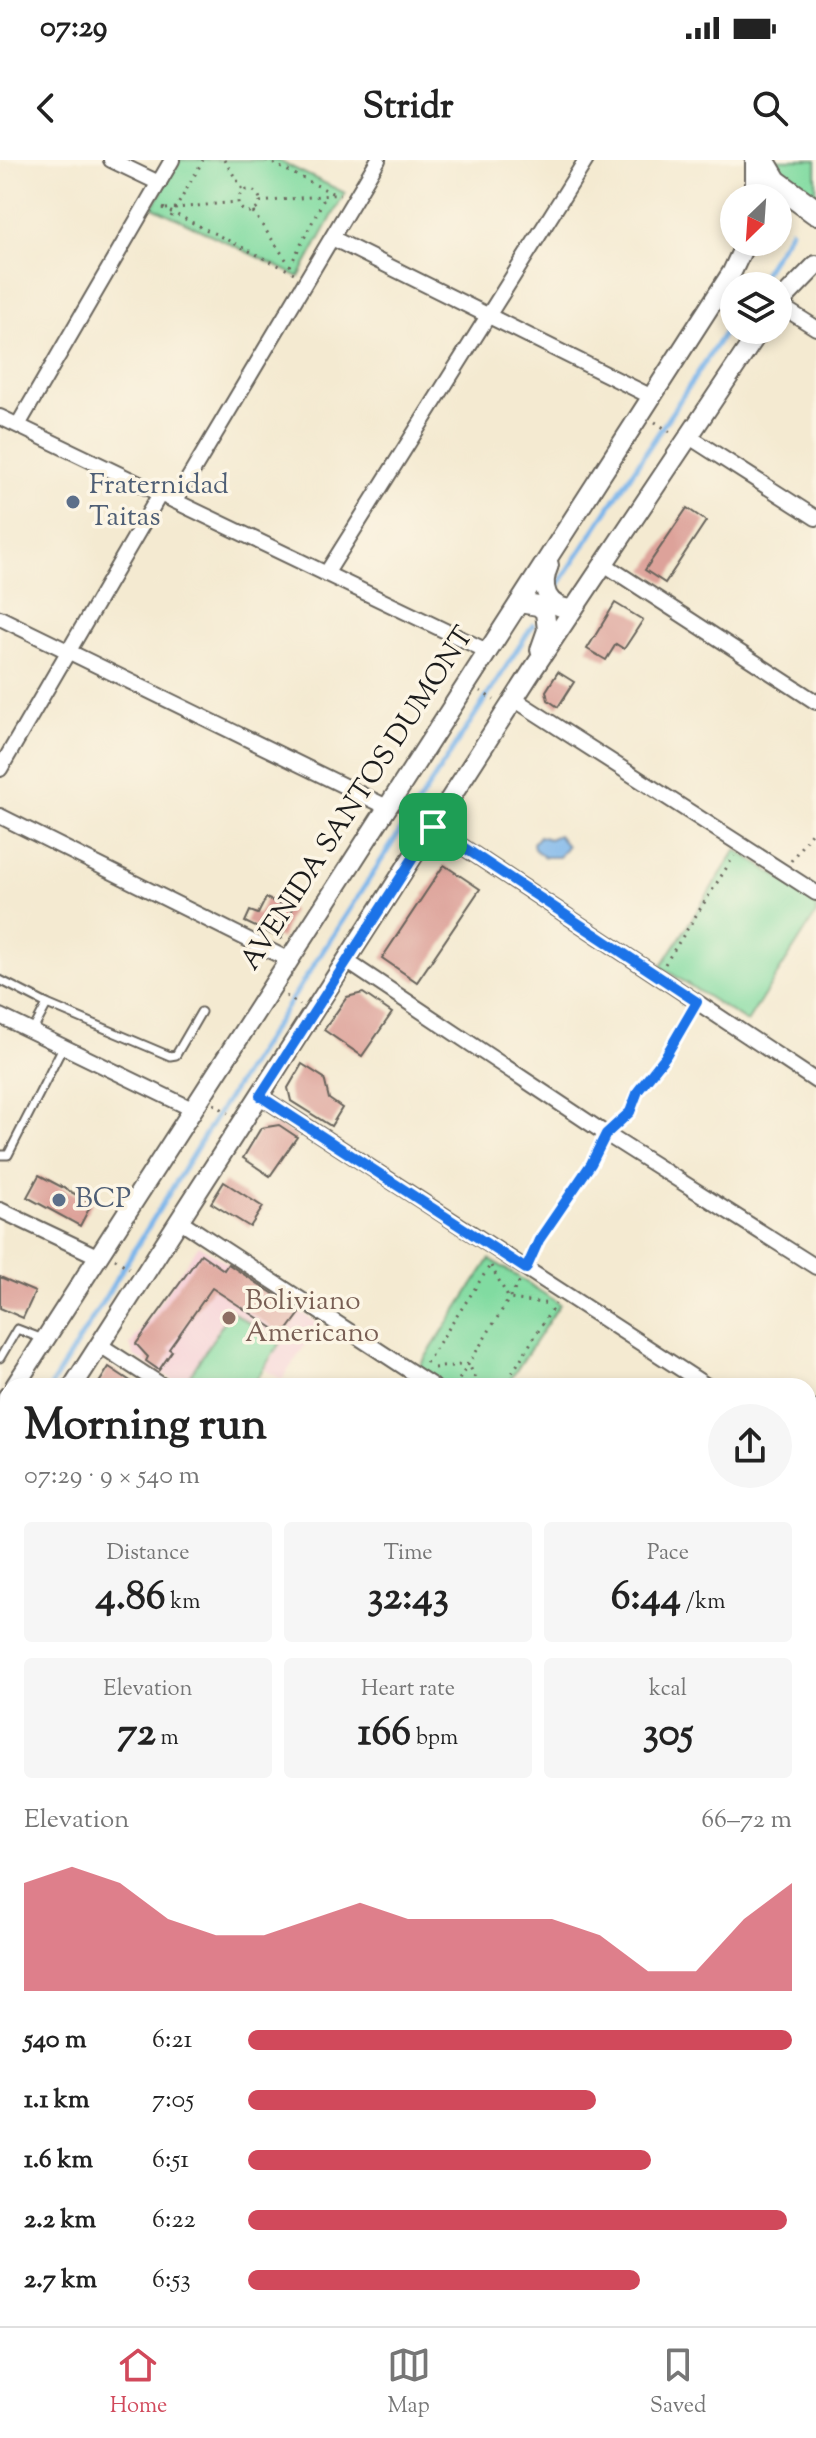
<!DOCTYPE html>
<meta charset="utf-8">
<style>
:root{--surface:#fff;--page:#f6f6f6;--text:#222;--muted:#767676;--line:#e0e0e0;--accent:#d1495b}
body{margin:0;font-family:"Sorts Mill Goudy",serif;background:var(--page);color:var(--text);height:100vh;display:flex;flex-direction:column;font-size:30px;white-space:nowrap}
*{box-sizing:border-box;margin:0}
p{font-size:26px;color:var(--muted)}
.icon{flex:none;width:44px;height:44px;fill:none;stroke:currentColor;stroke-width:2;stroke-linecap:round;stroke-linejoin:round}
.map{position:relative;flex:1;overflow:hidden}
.panel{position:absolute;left:0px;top:1218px;width:816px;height:948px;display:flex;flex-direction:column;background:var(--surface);border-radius:24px 24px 0 0;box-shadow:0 4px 12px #0003}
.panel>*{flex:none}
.needle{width:52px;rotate:205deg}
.buttons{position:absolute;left:720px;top:24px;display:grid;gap:16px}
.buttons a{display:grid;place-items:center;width:72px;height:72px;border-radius:50%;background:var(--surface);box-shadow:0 4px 12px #0003;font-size:40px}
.pin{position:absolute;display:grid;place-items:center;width:68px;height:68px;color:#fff;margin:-34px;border-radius:16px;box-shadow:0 4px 12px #0006}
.round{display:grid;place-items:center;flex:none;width:84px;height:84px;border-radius:42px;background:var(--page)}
.head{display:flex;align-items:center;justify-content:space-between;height:136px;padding:0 24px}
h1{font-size:44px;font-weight:800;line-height:60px}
.metrics{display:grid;grid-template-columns:repeat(3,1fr);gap:12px;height:136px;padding:8px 24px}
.metrics div{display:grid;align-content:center;border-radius:8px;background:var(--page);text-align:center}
.metrics b{font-size:40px;font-weight:800}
.metrics small{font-size:22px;font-weight:400}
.metrics p{font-size:22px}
.chart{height:224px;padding:16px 24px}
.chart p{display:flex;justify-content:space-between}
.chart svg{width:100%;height:144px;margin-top:8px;fill:var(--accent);opacity:.7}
ul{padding:0 24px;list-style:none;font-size:26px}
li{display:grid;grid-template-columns:128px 96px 1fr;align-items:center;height:60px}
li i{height:20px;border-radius:10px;background:var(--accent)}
.status{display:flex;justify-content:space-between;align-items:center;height:56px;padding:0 40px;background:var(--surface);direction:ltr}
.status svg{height:22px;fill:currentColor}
header{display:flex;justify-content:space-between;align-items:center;height:104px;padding:0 24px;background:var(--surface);font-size:36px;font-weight:800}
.dock{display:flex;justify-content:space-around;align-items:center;height:112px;border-top:2px solid var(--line);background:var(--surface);font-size:22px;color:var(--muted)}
.dock a{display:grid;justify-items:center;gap:4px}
.dock .on{color:var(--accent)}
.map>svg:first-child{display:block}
.built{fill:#f6cfd8}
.green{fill:#81dba1;stroke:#4e7c5e;stroke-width:2}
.water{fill:#7ab5eb;stroke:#4b6884;stroke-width:2}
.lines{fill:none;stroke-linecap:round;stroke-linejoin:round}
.stream{stroke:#7ab5eb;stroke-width:5}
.building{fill:#dda29a}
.lane-casing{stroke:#68645b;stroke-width:11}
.street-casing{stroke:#68645b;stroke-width:18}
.secondary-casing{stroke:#68645b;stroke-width:22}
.highway-casing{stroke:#68645b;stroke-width:28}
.path{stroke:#68645b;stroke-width:3;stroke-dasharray:2 6;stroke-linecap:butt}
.lane{stroke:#fff;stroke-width:7}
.street{stroke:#fff;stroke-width:14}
.secondary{stroke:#fff;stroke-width:18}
.highway{stroke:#fff;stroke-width:24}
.route-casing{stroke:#fff;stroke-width:16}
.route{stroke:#1a73e8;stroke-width:10}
.service-dot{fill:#5c6f8a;stroke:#fcf5e5;stroke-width:3}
.education-dot{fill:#8d6e63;stroke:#fcf5e5;stroke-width:3}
.labels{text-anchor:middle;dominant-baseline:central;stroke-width:7;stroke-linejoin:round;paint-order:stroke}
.service-label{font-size:28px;fill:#4e5e75;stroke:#fcf5e5;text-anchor:start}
.street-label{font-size:28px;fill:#1c1c1c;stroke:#fcf5e5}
.education-label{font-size:28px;fill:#785e54;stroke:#fcf5e5;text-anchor:start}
</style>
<div class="status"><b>07:29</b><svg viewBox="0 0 49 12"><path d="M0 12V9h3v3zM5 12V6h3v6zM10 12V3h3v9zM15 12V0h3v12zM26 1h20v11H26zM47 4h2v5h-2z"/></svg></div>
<header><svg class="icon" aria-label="back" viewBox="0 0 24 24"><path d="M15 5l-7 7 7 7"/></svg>Stridr<svg class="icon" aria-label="search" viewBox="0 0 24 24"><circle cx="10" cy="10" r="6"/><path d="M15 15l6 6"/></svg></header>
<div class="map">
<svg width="816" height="2166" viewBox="0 0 816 2166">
<rect width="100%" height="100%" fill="#fcf5e5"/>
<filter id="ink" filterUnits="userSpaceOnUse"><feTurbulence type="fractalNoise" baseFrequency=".0125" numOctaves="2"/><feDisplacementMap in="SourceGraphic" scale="16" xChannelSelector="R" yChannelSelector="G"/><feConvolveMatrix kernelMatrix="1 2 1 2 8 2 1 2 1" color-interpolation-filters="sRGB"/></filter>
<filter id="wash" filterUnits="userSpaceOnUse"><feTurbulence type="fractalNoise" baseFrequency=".006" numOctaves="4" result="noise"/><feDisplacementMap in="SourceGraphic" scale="32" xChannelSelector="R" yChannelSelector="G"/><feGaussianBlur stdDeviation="1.8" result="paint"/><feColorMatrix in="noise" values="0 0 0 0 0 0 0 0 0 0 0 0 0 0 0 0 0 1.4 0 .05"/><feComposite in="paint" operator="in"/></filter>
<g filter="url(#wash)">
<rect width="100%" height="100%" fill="#f4ead1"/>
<!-- built -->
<g class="built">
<polygon points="199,1085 319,1164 282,1220 264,1209 253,1226 183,1226 134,1196 130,1185"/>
<polygon points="808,1430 816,1433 816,1603 808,1624"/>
<polygon points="8,2070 8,2158 261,2158 263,2165 0,2166 0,2094"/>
</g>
<!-- green -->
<g class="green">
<polygon points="179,0 277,0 345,33 299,117 153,47"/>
<polygon points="773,0 816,0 816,42 786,19"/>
<polygon points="736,690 816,741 816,754 747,862 661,807"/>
<polygon points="490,1099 560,1144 506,1226 445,1226 418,1209"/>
<polygon points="231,1151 280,1183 252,1226 183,1226"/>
<polygon points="816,1262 816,1433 808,1430 808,1275"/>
</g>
<!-- water -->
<polygon class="water" points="558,675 567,686 559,697 544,697 534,689 533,683 539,676 549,679"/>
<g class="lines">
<!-- stream -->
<g class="stream">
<polyline points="755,126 791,70"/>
<polyline points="555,430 734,158"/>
<polyline points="51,1226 212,963 533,465"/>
</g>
</g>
<g id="blocks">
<!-- building -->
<g class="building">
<polygon points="687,348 706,361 665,423 645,410"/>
<polygon points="615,443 643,460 624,489 616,484 606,500 587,489"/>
<polygon points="558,512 574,522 558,547 548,540 546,531"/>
<polygon points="444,705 480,729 417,822 382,798"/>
<polygon points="266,738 292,750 281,779 245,762 250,751 258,754"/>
<polygon points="363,833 392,853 362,896 324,870 347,837"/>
<polygon points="302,904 324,918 329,939 342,948 331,966 291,941 288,928"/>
<polygon points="279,965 297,977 270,1016 243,998 261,968"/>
<polygon points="39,1015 92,1043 80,1066 27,1037"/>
<polygon points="224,1022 263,1047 250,1067 211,1043"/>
<polygon points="201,1094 224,1110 228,1104 301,1152 284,1175 212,1128 169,1189 172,1191 159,1210 146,1201 148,1197 136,1184"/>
<polygon points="0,1117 35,1132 23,1158 0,1148"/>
<polygon points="109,1207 138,1226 97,1226"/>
</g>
</g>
</g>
<g filter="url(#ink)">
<use href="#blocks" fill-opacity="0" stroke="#68645b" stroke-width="2"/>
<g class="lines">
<defs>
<g id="lane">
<polyline points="0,820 47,844"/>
<polyline points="32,872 47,844 170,896 176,895 201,852"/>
<polyline points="0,995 8,995 63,887"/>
<polyline points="0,1198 17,1169 43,1179"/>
<polyline points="0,1953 8,1956"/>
<polyline points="334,2158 344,2166"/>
</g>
<g id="street">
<polyline points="111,0 159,23"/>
<polyline points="332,78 652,237"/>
<polyline points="778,144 816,168"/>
<polyline points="0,257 487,491"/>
<polyline points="18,265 172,0"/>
<polyline points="688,276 816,358"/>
<polyline points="175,341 378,0"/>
<polyline points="604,404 816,542"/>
<polyline points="326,414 586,0"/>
<polyline points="0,458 385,646"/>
<polyline points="514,539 816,733"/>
<polyline points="0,609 160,334"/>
<polyline points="0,656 287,799"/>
<polyline points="433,667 816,921"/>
<polyline points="348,802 606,974 816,1107"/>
<polyline points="0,856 192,949"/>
<polyline points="260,936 707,1226"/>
<polyline points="0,1050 99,1097"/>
<polyline points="179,1060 433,1226"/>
<polyline points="100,1185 163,1226"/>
<polyline points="808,1261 816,1248"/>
<polyline points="0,1630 8,1618"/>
<polyline points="808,1650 816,1653"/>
<polyline points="808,1822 816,1828"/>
<polyline points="808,1870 816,1860"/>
<polyline points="0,1897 8,1885"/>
<polyline points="808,2136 816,2127"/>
<polyline points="293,2166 296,2158"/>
<polyline points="547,2166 554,2158"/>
<polyline points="780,2166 788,2158"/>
</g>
<g id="secondary">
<polyline points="755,38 755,0"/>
<polyline points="778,144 816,105"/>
<path d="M549,405C539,428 547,448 573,449"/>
<polyline points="519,443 538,446 545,452 547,470 540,490"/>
<polyline points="15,1226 732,112 746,82"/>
<polyline points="73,1226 532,511 760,170"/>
<polyline points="0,1248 8,1236"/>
<polyline points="0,1341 8,1328"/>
<polyline points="0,1929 8,1933"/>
<polyline points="380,2158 390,2166"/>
</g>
<polyline id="highway" points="762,0 775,22 816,52"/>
</defs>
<!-- lane casing -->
<use href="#lane" class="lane-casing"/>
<!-- street casing -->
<use href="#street" class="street-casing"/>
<!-- secondary casing -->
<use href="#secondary" class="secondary-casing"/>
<!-- highway casing -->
<use href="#highway" class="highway-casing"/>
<!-- path -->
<g class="path">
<polyline points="224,0 244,31"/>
<polyline points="266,0 334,34"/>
<circle cx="249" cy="41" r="11"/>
<polyline points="260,42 340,34"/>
<polyline points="163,48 296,114"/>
<polyline points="166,49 237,42"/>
<polyline points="253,52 294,111"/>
<polyline points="171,57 203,0"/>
<polyline points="290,106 326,35"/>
<polyline points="655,262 672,273"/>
<polyline points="480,531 494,540"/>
<polyline points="791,701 816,666"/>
<polyline points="665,804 734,696"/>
<polyline points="286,836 300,845"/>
<polyline points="214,944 228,953"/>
<polyline points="618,963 630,952 638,931 691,855"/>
<polyline points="531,1096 600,988"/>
<polyline points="115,1099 129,1108"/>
<polyline points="491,1106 509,1139 551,1144"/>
<polyline points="426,1203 491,1104"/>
<polyline points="434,1208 469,1204 478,1226"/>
<polyline points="455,1226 520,1121"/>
<polyline points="504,1226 555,1144"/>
</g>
<!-- lane -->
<use href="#lane" class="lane"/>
<!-- street -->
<use href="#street" class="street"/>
<!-- secondary -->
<use href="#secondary" class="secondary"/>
<!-- highway -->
<use href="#highway" class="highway"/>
</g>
</g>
<g class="lines" filter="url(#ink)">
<defs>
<polygon id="route" points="433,667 697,842 665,897 638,931 630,952 606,974 591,1004 539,1080 526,1109 260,936"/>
</defs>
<!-- route casing -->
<use href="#route" class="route-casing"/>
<!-- route -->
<use href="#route" class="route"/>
</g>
<!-- markers -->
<g class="service-dot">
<circle cx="73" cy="342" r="8"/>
<circle cx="59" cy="1040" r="8"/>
</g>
<circle class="education-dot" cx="229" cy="1158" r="8"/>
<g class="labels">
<!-- service labels -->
<g class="service-label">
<text x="89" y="326">Fraternidad<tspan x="89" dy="32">Taitas</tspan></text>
<text x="75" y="1040">BCP</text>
</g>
<!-- street labels -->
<g class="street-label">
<text transform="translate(358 639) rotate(-57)">AVENIDA SANTOS DUMONT</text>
</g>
<!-- education labels -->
<g class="education-label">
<text x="245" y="1142">Boliviano<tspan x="245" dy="32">Americano</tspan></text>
</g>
</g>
</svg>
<div class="buttons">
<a><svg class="needle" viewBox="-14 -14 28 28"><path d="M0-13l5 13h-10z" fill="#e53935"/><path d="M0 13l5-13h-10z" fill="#767676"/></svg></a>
<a><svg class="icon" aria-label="layers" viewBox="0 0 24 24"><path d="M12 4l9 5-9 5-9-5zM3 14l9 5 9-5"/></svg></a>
</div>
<div class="pin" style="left:433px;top:667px;background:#1e9e55"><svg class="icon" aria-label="arrive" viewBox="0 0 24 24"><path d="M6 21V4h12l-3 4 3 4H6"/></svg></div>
<section class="panel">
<div class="head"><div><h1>Morning run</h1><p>07:29 · 9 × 540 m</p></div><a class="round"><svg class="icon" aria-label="share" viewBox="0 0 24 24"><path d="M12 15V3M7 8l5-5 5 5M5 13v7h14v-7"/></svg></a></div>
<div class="metrics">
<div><p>Distance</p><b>4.86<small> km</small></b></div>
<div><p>Time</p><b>32:43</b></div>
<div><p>Pace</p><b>6:44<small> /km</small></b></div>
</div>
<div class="metrics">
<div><p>Elevation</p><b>72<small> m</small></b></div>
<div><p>Heart rate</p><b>166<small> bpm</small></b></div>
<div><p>kcal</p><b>305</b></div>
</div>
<div class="chart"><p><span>Elevation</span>66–72 m</p>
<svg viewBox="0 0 160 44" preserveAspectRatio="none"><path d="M0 44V11L10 6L20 11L30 22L40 27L50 27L60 22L70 17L80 22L90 22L100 22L110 22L120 27L130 38L140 38L150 22L160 11V44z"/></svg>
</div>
<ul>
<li><b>540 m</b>6:21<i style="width:100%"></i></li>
<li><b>1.1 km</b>7:05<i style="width:64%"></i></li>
<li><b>1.6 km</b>6:51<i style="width:74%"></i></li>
<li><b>2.2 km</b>6:22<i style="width:99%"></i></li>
<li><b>2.7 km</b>6:53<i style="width:72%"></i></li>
</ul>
</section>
</div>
<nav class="dock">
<a class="on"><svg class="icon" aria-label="home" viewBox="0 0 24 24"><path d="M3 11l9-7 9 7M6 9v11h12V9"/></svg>Home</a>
<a><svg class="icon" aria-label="map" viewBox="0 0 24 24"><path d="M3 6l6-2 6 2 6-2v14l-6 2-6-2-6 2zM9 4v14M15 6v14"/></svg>Map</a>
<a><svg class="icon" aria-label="saved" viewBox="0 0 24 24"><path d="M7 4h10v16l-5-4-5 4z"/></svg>Saved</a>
</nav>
